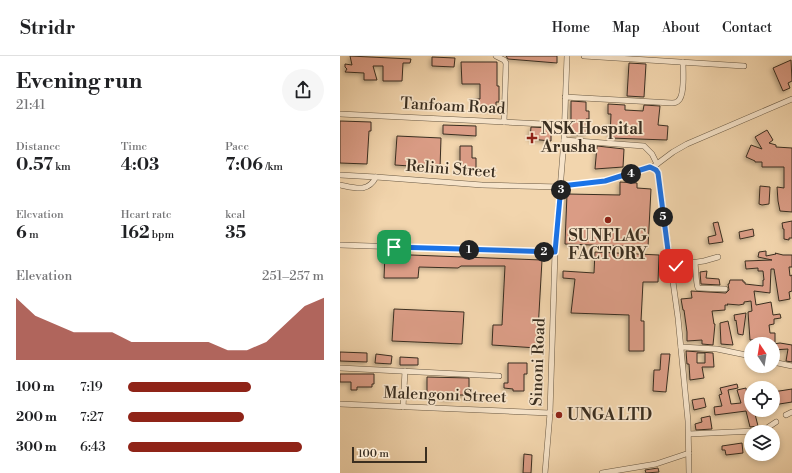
<!DOCTYPE html>
<meta charset="utf-8">
<style>
:root{--surface:#fff;--page:#f6f6f6;--text:#202124;--muted:#757577;--line:#e0e0e0;--accent:#8f2418}
body{margin:0;font-family:"Libre Bodoni",serif;background:var(--page);color:var(--text);height:100vh;display:flex;flex-direction:column;font-size:15px;white-space:nowrap}
*{box-sizing:border-box;margin:0}
p{font-size:13px;color:var(--muted)}
.icon{flex:none;width:22px;height:22px;fill:none;stroke:currentColor;stroke-width:2;stroke-linecap:round;stroke-linejoin:round}
.map{position:relative;flex:1;overflow:hidden}
.panel{display:flex;flex-direction:column;background:var(--surface);width:340px}
.panel>*{flex:none}
.needle{width:26px;rotate:348deg}
.controls{position:absolute;left:404px;top:281px;display:grid;gap:8px}
.controls a{display:grid;place-items:center;width:36px;height:36px;border-radius:50%;background:var(--surface);box-shadow:0 2px 6px #0003;font-size:20px}
.scale{position:absolute;left:12px;bottom:10px;width:75px;box-sizing:border-box;padding-left:4px;border:2px solid #3a2e20;border-top:0;font-size:11px;line-height:14px;white-space:nowrap;color:#3a2e20;-webkit-text-stroke:3px #f7e4ca;paint-order:stroke}
.pin{position:absolute;display:grid;place-items:center;width:34px;height:34px;color:#fff;margin:-17px;border-radius:8px;box-shadow:0 2px 6px #0006}
.km{position:absolute;width:20px;height:20px;margin:-10px;border-radius:50%;background:#222;color:#fff;font-size:11px;line-height:20px;text-align:center}
.round{display:grid;place-items:center;flex:none;width:42px;height:42px;border-radius:21px;background:var(--page)}
.summary{display:flex;align-items:center;justify-content:space-between;height:68px;padding:0 16px}
h1{font-size:22px;font-weight:700;line-height:30px}
.figures{display:grid;grid-template-columns:repeat(3,1fr);gap:6px;height:68px;padding:4px 16px}
.figures div{display:grid;align-content:center}
.figures b{font-size:17px;font-weight:700}
.figures small{font-size:11px;font-weight:400}
.figures p{font-size:11px}
.chart{height:112px;padding:8px 16px}
.chart p{display:flex;justify-content:space-between}
.chart svg{width:100%;height:72px;margin-top:4px;fill:var(--accent);opacity:.7}
ul{padding:0 16px;list-style:none;font-size:13px}
li{display:grid;grid-template-columns:64px 48px 1fr;align-items:center;height:30px}
li i{height:10px;border-radius:5px;background:var(--accent)}
header{display:flex;align-items:center;gap:24px;box-sizing:border-box;height:56px;padding:0 20px;background:var(--surface);border-bottom:1px solid var(--line)}
header strong{font-size:19px}
nav{display:flex;gap:22px;margin-inline-start:auto;font-size:14px}
main{display:flex;flex:1;min-height:0}
.map>svg:first-child{display:block}
.building{fill:#da9c85;stroke:#3a2e20;fill-rule:evenodd;filter:url(#shadow)}
.lines{fill:none;stroke-linecap:round;stroke-linejoin:round}
.minor-casing{stroke:#685843;stroke-width:6}
.minor{stroke:#f7e4ca;stroke-width:5}
.route-casing{stroke:#fff;stroke-width:8}
.route{stroke:#1a73e8;stroke-width:5}
.poi-dot{fill:#8f2418;stroke:#f7e4ca;stroke-width:1.5}
.labels{text-anchor:middle;dominant-baseline:central;stroke-width:3.5;stroke-linejoin:round;paint-order:stroke}
.street-label{font-size:16px;fill:#3a2e20;stroke:#f7e4ca}
.poi-label{font-size:16px;font-weight:bold;fill:#3a2e20;stroke:#f7e4ca;text-anchor:start}
</style>
<header>
<strong>Stridr</strong>
<nav><a>Home</a><a>Map</a><a>About</a><a>Contact</a></nav>
</header>
<main>
<section class="panel">
<div class="summary"><div><h1>Evening run</h1><p>21:41</p></div><a class="round"><svg class="icon" aria-label="share" viewBox="0 0 24 24"><path d="M12 15V3M7 8l5-5 5 5M5 13v7h14v-7"/></svg></a></div>
<div class="figures">
<div><p>Distance</p><b>0.57<small> km</small></b></div>
<div><p>Time</p><b>4:03</b></div>
<div><p>Pace</p><b>7:06<small> /km</small></b></div>
</div>
<div class="figures">
<div><p>Elevation</p><b>6<small> m</small></b></div>
<div><p>Heart rate</p><b>162<small> bpm</small></b></div>
<div><p>kcal</p><b>35</b></div>
</div>
<div class="chart"><p><span>Elevation</span>251–257 m</p>
<svg viewBox="0 0 160 44" preserveAspectRatio="none"><path d="M0 44V6L10 17L20 22L30 27L40 27L50 27L60 33L70 33L80 33L90 33L100 33L110 38L120 38L130 33L140 22L150 11L160 6V44z"/></svg>
</div>
<ul>
<li><b>100 m</b>7:19<i style="width:63%"></i></li>
<li><b>200 m</b>7:27<i style="width:59%"></i></li>
<li><b>300 m</b>6:43<i style="width:89%"></i></li>
</ul>
</section>
<div class="map">
<svg width="452" height="417" viewBox="0 0 452 417">
<defs>
<filter id="shadow"><feDropShadow dx="-2" dy="2" stdDeviation="2" flood-color="#0004"/></filter>
</defs>
<rect width="100%" height="100%" fill="#f2d5ad"/>
<filter id="stains"><feTurbulence type="fractalNoise" baseFrequency=".005" numOctaves="4"/><feColorMatrix values="0 0 0 0 .2 0 0 0 0 .09 0 0 0 0 .02 0 0 0 .5 -.17"/></filter>
<radialGradient id="worn" r=".72"><stop offset=".6" stop-color="#630" stop-opacity="0"/><stop offset="1" stop-color="#630" stop-opacity=".3"/></radialGradient>
<!-- building -->
<g class="building">
<polygon points="10,0 71,3 70,7 63,7 62,25 43,25 43,10 33,10 37,24 24,24 24,17 5,16 7,13 5,11 5,8 12,9"/>
<polygon points="166,0 217,0 217,7 168,3"/>
<polygon points="92,1 115,2 114,11 92,10"/>
<polygon points="451,4 452,25 448,27 450,32 443,35 433,12"/>
<polygon points="121,6 157,6 157,30 159,30 159,46 156,46 156,53 133,53 133,43 140,43 140,28 122,28"/>
<polygon points="289,7 306,8 304,41 287,40"/>
<polygon points="231,45 246,46 246,55 249,55 249,63 246,63 246,79 231,79"/>
<polygon points="268,48 285,49 285,54 303,55 304,49 320,50 318,69 328,70 327,84 270,82 271,58 268,58"/>
<polygon points="0,65 31,66 31,75 29,75 27,108 0,107"/>
<polygon points="103,69 136,70 136,80 103,78"/>
<polygon points="191,71 211,72 211,85 190,83"/>
<polygon points="427,74 433,84 429,87 436,89 436,91 452,92 452,156 440,155 438,145 437,131 444,132 444,111 422,111 422,106 415,106 415,105 406,101 411,89 422,93 415,81"/>
<polygon points="57,80 101,82 100,112 55,109"/>
<polygon points="120,90 132,90 132,102 136,102 136,112 120,112"/>
<polygon points="257,90 284,93 283,111 255,113"/>
<polygon points="280,126 297,127 297,132 311,133 308,191 225,188 227,138 280,139"/>
<polygon points="420,130 430,131 429,148 422,149 419,148"/>
<polygon points="452,165 452,182 449,182 449,184 444,183 444,173 443,173 442,167"/>
<polygon points="378,166 383,186 369,188 368,181 376,179 373,167"/>
<polygon points="413,173 414,180 400,183 399,176"/>
<polygon points="426,195 426,200 436,198 435,197 443,199 452,199 452,211 449,211 450,220 452,219 452,235 449,236 450,243 439,245 434,213 431,213 430,237 414,235 416,249 431,246 433,259 440,258 441,262 434,263 434,268 429,269 430,277 435,277 435,287 426,288 426,283 410,284 408,256 412,255 411,245 404,246 404,248 399,249 387,248 388,249 385,249 385,254 372,255 374,268 375,268 373,289 362,288 362,284 347,285 347,276 344,254 343,254 341,243 352,242 351,235 386,237 389,234 388,228 389,228 390,224 403,224 403,226 405,226 405,228 423,230 423,224 424,224 423,215 418,215 418,212 406,213 405,205 432,204 418,201 419,196"/>
<polygon points="255,196 319,199 318,226 303,226 301,265 304,265 304,295 289,295 289,259 231,257 235,223 223,222 223,215 254,217"/>
<polygon points="45,198 202,204 197,292 152,289 153,269 162,269 165,210 121,210 118,212 79,211 78,222 44,222"/>
<polygon points="351,211 352,221 341,224 339,213"/>
<polygon points="367,215 366,222 379,223 380,229 361,228 360,216"/>
<polygon points="54,253 124,256 122,288 52,285"/>
<polygon points="406,257 403,279 398,278 396,264 395,265 394,259"/>
<polygon points="388,265 393,289 381,288 380,267"/>
<polygon points="440,287 452,289 452,306 446,305 448,293 433,294 433,288"/>
<path d="M346,295L373,297L374,311H362L364,322L350,324L349,308H347ZM357,297H365V307H357Z"/>
<polygon points="0,296 27,297 27,306 0,305"/>
<polygon points="36,298 52,300 51,308 35,307"/>
<polygon points="321,298 330,298 326,336 313,335 314,314 320,314"/>
<polygon points="60,301 78,302 78,309 60,309"/>
<polygon points="168,307 187,307 187,318 184,318 184,335 173,335 173,333 164,332 164,327 168,327"/>
<polygon points="0,318 34,318 34,328 32,328 32,331 17,331 17,334 11,334 11,326 0,326"/>
<polygon points="87,321 129,322 129,339 114,339 114,343 102,343 102,338 87,338"/>
<polygon points="397,328 398,332 388,334 391,348 401,347 397,334 406,332 407,339 411,338 411,354 414,354 418,370 410,371 406,355 375,359 374,351 382,350 379,339 382,338 380,332"/>
<polygon points="452,333 452,346 433,349 433,336"/>
<polygon points="364,342 366,351 354,354 352,344"/>
<polygon points="370,360 372,373 356,374 355,368 362,366 361,362"/>
<polygon points="402,387 403,397 386,399 385,394 382,394 382,390"/>
<polygon points="184,398 192,399 191,417 183,417"/>
<polygon points="318,412 319,416 306,417 305,414"/>
</g>
<g class="lines">
<defs>
<g id="minor">
<polyline points="156,0 164,4 166,7 164,66"/>
<polyline points="244,0 404,10"/>
<path d="M225,41L332,47C334,47 337,46 338,45C345,40 343,15 343,6"/>
<polyline points="0,58 224,69"/>
<polyline points="224,84 304,90 312,98 317,108"/>
<polyline points="313,111 333,96 347,88 452,43"/>
<polyline points="0,119 36,121 142,129 221,131"/>
<path d="M0,129C15,132 28,137 36,121"/>
<polyline points="221,130 265,125 310,111 316,114 318,117 338,262 348,365 349,417"/>
<polyline points="0,189 215,196"/>
<path d="M355,207C356,214 356,228 358,232L385,233"/>
<polyline points="330,210 364,205 378,201"/>
<polyline points="341,291 377,293 411,300"/>
<polyline points="433,306 452,310"/>
<polyline points="0,312 159,320"/>
<polyline points="0,348 210,357"/>
<polyline points="63,351 65,315"/>
<polyline points="446,359 452,356"/>
<polyline points="349,378 415,375 427,372 436,366"/>
<polyline points="205,417 210,357 215,196 224,84 227,0"/>
<polyline points="262,417 316,408 349,397"/>
</g>
</defs>
<!-- minor casing -->
<use href="#minor" class="minor-casing"/>
<!-- minor -->
<use href="#minor" class="minor"/>
</g>
<g class="lines">
<defs>
<polyline id="route" points="54,191 215,196 221,130 265,125 310,111 316,114 318,117 330,210 336,210"/>
</defs>
<!-- route casing -->
<use href="#route" class="route-casing"/>
<!-- route -->
<use href="#route" class="route"/>
</g>
<!-- markers -->
<g class="poi-dot">
<path d="M190 76h4v4h4v4h-4v4h-4v-4h-4v-4h4z"/>
<circle cx="268" cy="164" r="4"/>
<circle cx="219" cy="359" r="4"/>
</g>
<g class="labels">
<!-- street labels -->
<g class="street-label">
<text transform="translate(113 50) rotate(3)">Tanfoam Road</text>
<text transform="translate(111 113) rotate(4)">Relini Street</text>
<text transform="translate(198 306) rotate(-88)">Sinoni Road</text>
<text transform="translate(105 339) rotate(2)">Malengoni Street</text>
</g>
<!-- poi labels -->
<g class="poi-label">
<text x="201" y="73">NSK Hospital<tspan x="201" dy="18">Arusha</tspan></text>
<text x="268" y="180" text-anchor="middle">SUNFLAG<tspan x="268" dy="18">FACTORY</tspan></text>
<text x="227" y="359">UNGA LTD</text>
</g>
</g>
<rect width="100%" height="100%" filter="url(#stains)"/>
<rect width="100%" height="100%" fill="url(#worn)"/>
</svg>
<div class="controls">
<a><svg class="needle" viewBox="-14 -14 28 28"><path d="M0-13l5 13h-10z" fill="#e53935"/><path d="M0 13l5-13h-10z" fill="#757577"/></svg></a>
<a><svg class="icon" aria-label="locate" viewBox="0 0 24 24"><circle cx="12" cy="12" r="6"/><path d="M12 2v4M12 18v4M2 12h4M18 12h4"/></svg></a>
<a><svg class="icon" aria-label="layers" viewBox="0 0 24 24"><path d="M12 4l9 5-9 5-9-5zM3 14l9 5 9-5"/></svg></a>
</div>
<div class="scale">100 m</div>
<div class="pin" style="left:54px;top:191px;background:#1e9e55"><svg class="icon" aria-label="arrive" viewBox="0 0 24 24"><path d="M6 21V4h12l-3 4 3 4H6"/></svg></div>
<div class="pin" style="left:336px;top:210px;background:#d93025"><svg class="icon" aria-label="check" viewBox="0 0 24 24"><path d="M5 12l5 5 9-10"/></svg></div>
<b class="km" style="left:129px;top:194px">1</b>
<b class="km" style="left:204px;top:196px">2</b>
<b class="km" style="left:221px;top:134px">3</b>
<b class="km" style="left:291px;top:118px">4</b>
<b class="km" style="left:323px;top:161px">5</b>
</div>
</main>
